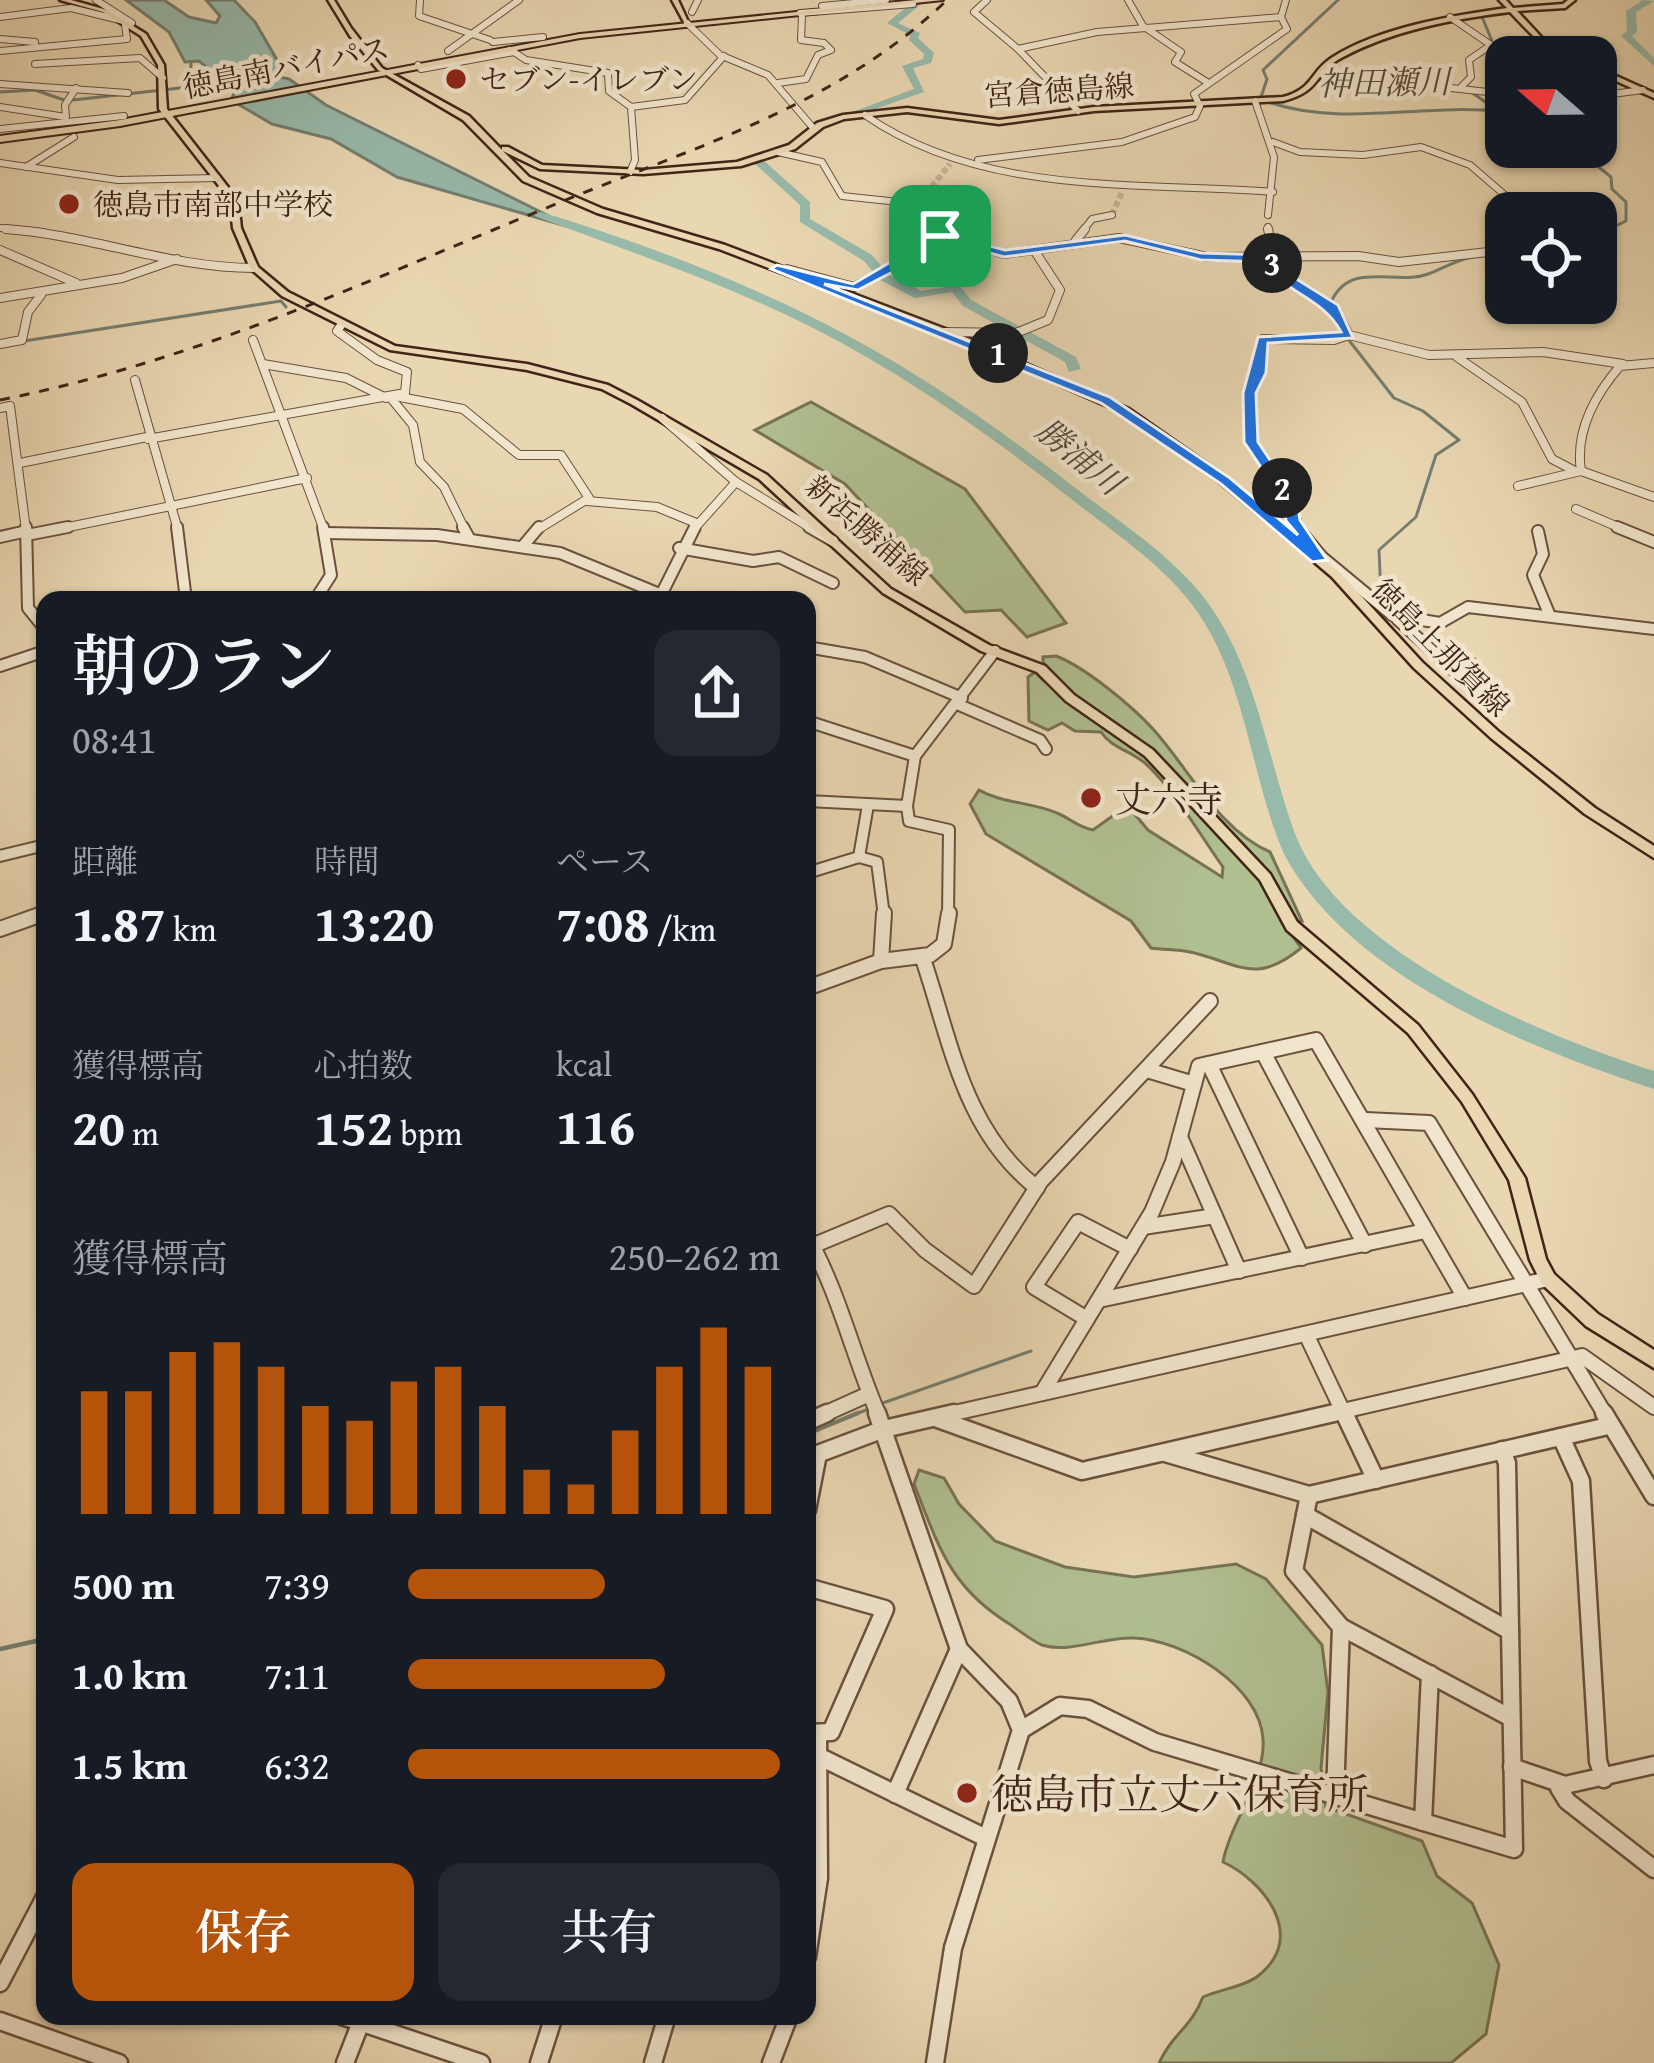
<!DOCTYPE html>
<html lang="ja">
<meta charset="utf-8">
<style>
:root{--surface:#171b24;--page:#242831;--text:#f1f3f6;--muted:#9ea1a6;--accent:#b45309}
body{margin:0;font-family:"Gentium Book Plus","Noto Serif JP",serif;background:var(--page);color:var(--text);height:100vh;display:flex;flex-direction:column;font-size:45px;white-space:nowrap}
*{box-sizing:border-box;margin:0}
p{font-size:39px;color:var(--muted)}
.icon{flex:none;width:66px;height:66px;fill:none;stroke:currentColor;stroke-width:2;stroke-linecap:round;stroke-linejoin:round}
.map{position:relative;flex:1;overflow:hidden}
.sheet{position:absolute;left:36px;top:591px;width:780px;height:1434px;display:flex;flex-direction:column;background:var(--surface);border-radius:24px;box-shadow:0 3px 9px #0004}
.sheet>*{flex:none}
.needle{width:78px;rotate:290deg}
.controls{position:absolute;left:1485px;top:36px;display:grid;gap:24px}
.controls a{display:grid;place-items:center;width:132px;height:132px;border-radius:24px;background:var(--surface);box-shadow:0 3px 9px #0004;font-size:60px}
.pin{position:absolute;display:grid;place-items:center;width:102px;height:102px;color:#fff;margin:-51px;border-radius:24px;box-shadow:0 6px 18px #0006}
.km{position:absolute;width:60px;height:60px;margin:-30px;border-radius:50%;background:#222;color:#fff;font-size:33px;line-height:60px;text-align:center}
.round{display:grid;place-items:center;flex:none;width:126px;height:126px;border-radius:24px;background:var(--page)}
.summary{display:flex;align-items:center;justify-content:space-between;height:204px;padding:0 36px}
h1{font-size:66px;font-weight:600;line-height:90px}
.figures{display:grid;grid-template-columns:repeat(3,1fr);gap:18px;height:204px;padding:12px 36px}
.figures div{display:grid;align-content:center}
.figures b{font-size:51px;font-weight:600}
.figures small{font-size:33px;font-weight:400}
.figures p{font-size:33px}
.chart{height:336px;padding:24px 36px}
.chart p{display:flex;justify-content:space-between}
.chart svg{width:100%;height:216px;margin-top:12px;stroke:var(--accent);stroke-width:6}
.action{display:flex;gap:24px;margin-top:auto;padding:24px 36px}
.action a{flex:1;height:138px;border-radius:24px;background:var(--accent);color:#fff;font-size:48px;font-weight:600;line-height:138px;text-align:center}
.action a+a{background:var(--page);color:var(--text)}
ul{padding:0 36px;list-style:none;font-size:39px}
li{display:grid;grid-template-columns:192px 144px 1fr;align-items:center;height:90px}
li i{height:30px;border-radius:15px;background:var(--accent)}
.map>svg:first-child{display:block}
.green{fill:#b0bf90;stroke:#787254;stroke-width:3}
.water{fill:#97baab;stroke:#757e70;stroke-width:3}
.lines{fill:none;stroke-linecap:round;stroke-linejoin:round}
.stream-far1{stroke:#757e70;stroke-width:3}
.stream{stroke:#757e70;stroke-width:4.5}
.river{fill:#97baab;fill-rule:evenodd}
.minor-tunnel{stroke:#c7b393;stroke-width:6;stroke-dasharray:6 3;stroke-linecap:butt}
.minor-far4-casing{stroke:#6b513e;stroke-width:8}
.minor-far3-casing{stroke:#6b513e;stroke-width:10}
.minor-far2-casing{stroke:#6b513e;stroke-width:14}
.minor-far1-casing{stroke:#6b513e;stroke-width:18}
.minor-casing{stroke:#6b513e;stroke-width:21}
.major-casing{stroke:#412417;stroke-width:5}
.highway-casing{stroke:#412417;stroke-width:4}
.minor-far4{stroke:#f1e5cd;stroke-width:6}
.minor-far3{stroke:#f1e5cd;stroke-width:8}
.minor-far2{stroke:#f1e5cd;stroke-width:10}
.minor-far1{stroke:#f1e5cd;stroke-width:14}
.minor{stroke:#f1e5cd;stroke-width:16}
.major{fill:#e9d7b2;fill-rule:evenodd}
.highway{fill:#e9d7b2;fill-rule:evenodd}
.rail{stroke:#412417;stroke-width:3;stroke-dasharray:10 10;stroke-linecap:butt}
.route{fill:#1a73e8;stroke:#fff;stroke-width:3;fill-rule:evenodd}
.poi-dot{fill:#8f2418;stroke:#f1e5cd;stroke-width:4.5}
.labels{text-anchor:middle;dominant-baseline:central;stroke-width:9;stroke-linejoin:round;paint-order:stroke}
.far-street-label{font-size:30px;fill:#412417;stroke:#f1e5cd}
.far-poi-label{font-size:30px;fill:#412417;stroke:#f1e5cd;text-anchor:start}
.far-water-label{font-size:33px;font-style:italic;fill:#564a3c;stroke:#f1e5cd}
.poi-label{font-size:36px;fill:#412417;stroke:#f1e5cd;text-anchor:start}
.near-poi-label{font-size:42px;fill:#412417;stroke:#f1e5cd;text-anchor:start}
</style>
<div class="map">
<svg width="1654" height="2063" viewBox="0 0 1654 2063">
<rect width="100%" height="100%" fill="#e9d7b2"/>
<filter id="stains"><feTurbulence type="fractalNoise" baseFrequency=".00167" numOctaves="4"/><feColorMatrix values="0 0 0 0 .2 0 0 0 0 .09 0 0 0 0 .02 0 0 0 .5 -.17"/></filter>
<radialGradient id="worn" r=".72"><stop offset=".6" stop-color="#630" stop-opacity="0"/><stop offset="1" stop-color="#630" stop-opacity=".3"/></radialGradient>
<!-- green -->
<g class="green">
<polygon points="811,402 965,489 1066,623 1027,637 1001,610 965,612 845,484 755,430"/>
<path d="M1056,656C1085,667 1132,706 1153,729C1189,769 1219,830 1270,852L1302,921L1283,922L1301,948C1255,986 1239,963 1190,952C1178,949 1164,950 1151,948L1131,921L986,834L970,804L979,790C1004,804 1032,802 1057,813C1070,818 1077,827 1093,830L1121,810L1132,811L1148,830L1222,877L1223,867C1198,832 1178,795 1147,765C1132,750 1113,750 1101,732L1075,731L1062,723L1048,730L1029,721L1028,677L1035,672L1044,681L1057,678L1043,662V657Z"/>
<path d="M919,1470L944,1478L959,1504L995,1541L1065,1567L1134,1577L1236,1564L1266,1579L1322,1645L1328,1692L1321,1768L1326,1807L1422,1841L1437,1876L1472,1903L1499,1965L1486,2034L1451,2063H1159C1172,2034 1191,2028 1203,1997C1219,1990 1246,1986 1258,1976C1308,1937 1264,1881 1223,1862C1230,1823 1266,1779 1263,1739C1260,1686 1184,1640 1134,1638C1105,1636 1070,1654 1042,1645C1032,1641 1020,1631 1011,1625C950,1588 939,1547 914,1484Z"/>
</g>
<!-- water -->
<polygon class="water" points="126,0 164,0 189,17 216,23 220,16 206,0 234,0 255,22 284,72 274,76 289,79 326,105 573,228 397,177 331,139 272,124 231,100 234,93 227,83 235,79 214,73 199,61 185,62 169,32"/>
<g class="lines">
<!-- stream-far1 -->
<g class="stream-far1">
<polyline points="1480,12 1492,41"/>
<polyline points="0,92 35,90 64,100"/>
<polyline points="1471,92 1497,110"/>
<polyline points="1261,97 1267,79 1263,70 1338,0"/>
<polyline points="73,100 189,87 191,64"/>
<path d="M1268,102C1345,128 1424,102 1503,112"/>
<polyline points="1574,147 1611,177 1612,189 1626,202 1626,221 1603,232 1605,253 1596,258"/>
<path d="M1332,300C1352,260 1396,286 1428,274C1444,268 1454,261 1472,257"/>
<polyline points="1330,309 1341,332"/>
<polyline points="1348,339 1394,398 1423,411 1459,440 1436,455 1416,517 1379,550 1381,595"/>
<polyline points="24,341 281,301 286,307"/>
<polyline points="880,1404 1031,1351"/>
<polyline points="851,1416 871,1408"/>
</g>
<!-- stream -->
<g class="stream">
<polyline points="807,1434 858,1413"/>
<polyline points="0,1649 45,1639"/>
</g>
<!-- river -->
<g class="river">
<polygon points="915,0 926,0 898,23 920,33 918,38 934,53 931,63 913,68 924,92 820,128 820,124 914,89 902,66 923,59 924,54 909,40 910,35 887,23"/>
<polygon points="1643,0 1654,1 1636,12 1637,32 1632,36 1654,58 1654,66 1621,36 1627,31 1626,11"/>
<polygon points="753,158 761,158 810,202 810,219 872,255 888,274 921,291 959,285 971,300 1076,357 1081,369 1069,372 1065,362 963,306 952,292 915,298 880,280 864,261 800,222 800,205 753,162"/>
<path d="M541,212C646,244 755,285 852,338C932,381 1006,434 1078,490C1121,523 1168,553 1202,595C1255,662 1266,753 1294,831C1337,951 1541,1035 1654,1071V1089C1529,1048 1349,977 1284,854C1252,780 1247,692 1204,622C1174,573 1124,540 1079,505C991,436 900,370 799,321C715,280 625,250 537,217L535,215Z"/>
</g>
<!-- minor-tunnel -->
<g class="minor-tunnel">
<polyline points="926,194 950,164"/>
<polyline points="1112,215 1122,192"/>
</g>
<defs>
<g id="minor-far4">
<polyline points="420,0 419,16 490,40"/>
<polyline points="987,0 974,12 1018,49"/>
<polyline points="1128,0 1143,26 1181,52 1175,62 1207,82"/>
<polyline points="822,6 886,0"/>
<polyline points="692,12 698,0"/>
<polyline points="800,13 913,4"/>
<polyline points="0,17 71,8 132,23 96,0"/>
<polyline points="1450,17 1491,45 1469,60 1471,77 1461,87"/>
<polyline points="687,23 720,55 768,75 814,129"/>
<polyline points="0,39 35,42 35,47"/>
<polyline points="493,42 543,37"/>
<polyline points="0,51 127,39 125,25"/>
<polyline points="448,51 519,0"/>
<polyline points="514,52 526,60 608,73 609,91 631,107 685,100 724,56"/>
<polyline points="35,64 140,58 163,78"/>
<polyline points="418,65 421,69 514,52 510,50"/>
<polyline points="1322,74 1506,94"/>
<polyline points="778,83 806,79 818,55 831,50 824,43 801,40 802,15"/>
<polyline points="0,84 128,93"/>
<polyline points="1596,96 1643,90"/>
<polyline points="1255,101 1274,157 1268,215"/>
<polyline points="0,107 66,117 65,105 76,88"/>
<polyline points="1078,111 1018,49 1097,32 1281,17"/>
<path d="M865,115C981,196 1137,182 1273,192"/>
<polyline points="0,129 124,116"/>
<polyline points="1273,142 1300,152 1363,155 1421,147 1470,165 1513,202 1513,213"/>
<polyline points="778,152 822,162 842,196 908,203 926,194"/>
<polyline points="978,160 1122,142 1195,117 1200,106 1194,94 1287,29 1281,17 1286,0"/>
<polyline points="0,163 118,180 217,178"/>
<polyline points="26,167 74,137"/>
<polyline points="630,172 635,160 631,107"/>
<polyline points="908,203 931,232"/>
<polyline points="1268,227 1269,232"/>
<polyline points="0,228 44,232"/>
<polyline points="1082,232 1092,219 1112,215"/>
</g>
<g id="minor-far3">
<path d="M6,229C90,235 171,268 254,268"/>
<polyline points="926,229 1004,254 1119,238 1207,257 1358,256 1399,262 1506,250"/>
<polyline points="1268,229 1277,272 1334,307 1349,335 1429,355 1543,352 1623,364"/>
<polyline points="1076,240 1085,229"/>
<polyline points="0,250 76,283"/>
<polyline points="787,269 854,287 925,251 940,236"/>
<polyline points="0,298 122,278 177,259"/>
<polyline points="944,332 1016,333 1048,320 1060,290 1036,253"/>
<polyline points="253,340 324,530"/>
<polyline points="0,344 22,340 28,312 41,295"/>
<polyline points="1457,357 1522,402 1552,459 1575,471"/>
<polyline points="263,364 346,378 386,398"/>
<polyline points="135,380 178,530"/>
<polyline points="390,397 413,425 420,462 444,487 465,530"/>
<polyline points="400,397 463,409 519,455 561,455 589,498 537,530"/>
<polyline points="0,408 10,406 26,530"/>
<polyline points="662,418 736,482 814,530"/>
<polyline points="148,439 405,393 407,372 377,360 337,331 342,324"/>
<polyline points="20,463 147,437"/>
<path d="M1581,471C1575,432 1595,395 1620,366L1654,363"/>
<polyline points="1518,486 1581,471 1654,497"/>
<polyline points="587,501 657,507 696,523"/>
<polyline points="1576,509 1625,530"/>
<polyline points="54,530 307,478"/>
<polyline points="693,530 736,482"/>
<polyline points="1300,530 1290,500 1251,442 1250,393 1263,339 1334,340 1349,335"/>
</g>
<g id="minor-far2">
<polyline points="26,527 28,608 45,629"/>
<polyline points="177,527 186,600"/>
<polyline points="463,527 469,538"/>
<polyline points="809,527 833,541"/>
<polyline points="1297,527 1322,557 1392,615 1440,623 1468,607 1654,629"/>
<polyline points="1617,527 1654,542"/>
<polyline points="1538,531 1543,554 1533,575 1550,616"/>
<polyline points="325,533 437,535 560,553 662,595"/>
<polyline points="27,535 68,527"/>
<polyline points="0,537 27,531"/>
<polyline points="523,546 539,527"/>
<polyline points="679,548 753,561 779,557 833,583"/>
<polyline points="659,599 695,527"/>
<polyline points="315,600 331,575 323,527"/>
<polyline points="1397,619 1459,675 1472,664"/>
<polyline points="807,647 865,657 962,698"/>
<polyline points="44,652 45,739"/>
<polyline points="0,666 45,651"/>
<polyline points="957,704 1040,740 1046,749"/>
<polyline points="807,721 915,756"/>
<polyline points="807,801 907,806 915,756 995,651"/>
<polyline points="907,806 909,821 949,830 948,916"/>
<polyline points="0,856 45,845"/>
<polyline points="859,857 877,862 884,916"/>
<polyline points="807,873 859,857 868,805"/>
<polyline points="37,916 45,913"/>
</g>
<g id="minor-far1">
<polyline points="0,929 45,913"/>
<path d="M922,956C951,1041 963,1130 1037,1188"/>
<polyline points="881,961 884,913"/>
<polyline points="807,988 881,961 930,955 944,944 949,913"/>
<polyline points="1263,1052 1365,1245"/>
<polyline points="1209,1064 1302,1258"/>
<polyline points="1147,1070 1194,1084"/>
<polyline points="1366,1120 1429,1123 1606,1416"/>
<polyline points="1180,1137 1239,1271"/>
<polyline points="1143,1227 1215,1216"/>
<path d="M807,1236C839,1292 853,1356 879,1416"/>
<polyline points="812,1246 889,1214 925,1250 974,1286 1041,1181 1210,1001"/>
<polyline points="1099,1300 1425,1231"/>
<polyline points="1087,1319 1034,1287 1078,1222 1130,1249"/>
<polyline points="1306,1334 1345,1416"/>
<polyline points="1042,1393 1152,1212 1173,1162 1199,1066 1316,1040 1465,1298"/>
<polyline points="820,1416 869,1394"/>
<polyline points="941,1416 1548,1279"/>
<polyline points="1321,1416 1582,1356 1654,1407"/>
</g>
<g id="minor">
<polyline points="877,1413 959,1649 1009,1701 1021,1730 953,1948 935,2063"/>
<polyline points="1344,1413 1376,1480"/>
<polyline points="1604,1413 1654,1496"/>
<polyline points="938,1419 1082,1471 1334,1413"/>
<polyline points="807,1422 827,1413"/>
<polyline points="1561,1437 1581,1481 1598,1761 1604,1779"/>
<polyline points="1165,1453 1309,1495 1608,1426"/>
<polyline points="807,1458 884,1429 954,1413"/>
<polyline points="1309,1495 1294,1571 1341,1627 1335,1795"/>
<polyline points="807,1510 818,1454"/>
<polyline points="1305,1515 1510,1631"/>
<polyline points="807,1587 885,1609 831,1732 807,1733"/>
<polyline points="1341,1627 1511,1718"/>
<polyline points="1021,1730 1060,1706 1088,1709 1155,1742 1514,1849 1507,1463 1502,1450"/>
<polyline points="818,1756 986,1838"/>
<polyline points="1512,1767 1565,1785 1654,1765"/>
<polyline points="1559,1788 1567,1801 1654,1869"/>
<polyline points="895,1794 959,1649"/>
<polyline points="1423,1822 1430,1674"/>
<polyline points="807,1957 819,1878 818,1736"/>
<polyline points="0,1983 45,1897"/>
<polyline points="342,2016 481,2063"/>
<polyline points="0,2021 119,2063"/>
<polyline points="345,2063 361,2022"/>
<polyline points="539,2063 554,2016"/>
<polyline points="653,2063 667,2016"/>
<polyline points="771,2063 789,2016"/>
</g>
<g id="major">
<polygon points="60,0 71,0 107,10 146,34 164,65 167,109 238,200 241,228 258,267 288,292 395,346 527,364 608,385 637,400 767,475 891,589 989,645 1045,666 1074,695 1153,750 1270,874 1297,922 1418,1025 1472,1094 1525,1178 1546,1259 1554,1274 1598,1314 1654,1350 1654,1368 1586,1326 1542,1284 1530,1260 1509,1180 1462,1102 1408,1033 1287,930 1260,880 1145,756 1066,701 1037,672 981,651 883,593 759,479 631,404 602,389 527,370 390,350 282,296 250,268 233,228 230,200 159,109 158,65 141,36 103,12"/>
<path d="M328,0H334L351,28L382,68L469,116L502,150V147H508L542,165L643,170L737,162L789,145L817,123L843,115L907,108L999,120L1094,107L1283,97C1314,89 1310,71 1333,57C1381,27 1451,16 1507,8L1499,0H1506L1513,8L1563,4L1568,0H1575L1565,8L1517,11L1543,39L1575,57C1548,55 1528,31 1510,12C1453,19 1394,30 1343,57C1314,71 1323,91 1283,101L1094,111L999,124L907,112L844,119L823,127L795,149L741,166L643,174L540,169L503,151L529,177L603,209L725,245L956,333L1129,409L1229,479L1340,573L1422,662L1499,732L1595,808L1654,846V858L1585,814L1491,738L1414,668L1332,577L1221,483L1123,413L950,337L719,249L597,213L523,181L463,120L378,70L350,36Z"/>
<polygon points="672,0 678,0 689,24 685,24"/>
<polygon points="1596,67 1654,93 1654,98 1596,72"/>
</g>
<polygon id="highway" points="916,0 943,0 580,38 120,126 0,142 0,136 120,120 580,34"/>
</defs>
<!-- minor-far4 casing -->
<use href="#minor-far4" class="minor-far4-casing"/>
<!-- minor-far3 casing -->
<use href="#minor-far3" class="minor-far3-casing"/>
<!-- minor-far2 casing -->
<use href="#minor-far2" class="minor-far2-casing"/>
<!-- minor-far1 casing -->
<use href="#minor-far1" class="minor-far1-casing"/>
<!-- minor casing -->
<use href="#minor" class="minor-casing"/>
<!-- major casing -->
<use href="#major" class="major-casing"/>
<!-- highway casing -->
<use href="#highway" class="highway-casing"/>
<!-- minor-far4 -->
<use href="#minor-far4" class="minor-far4"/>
<!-- minor-far3 -->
<use href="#minor-far3" class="minor-far3"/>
<!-- minor-far2 -->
<use href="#minor-far2" class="minor-far2"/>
<!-- minor-far1 -->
<use href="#minor-far1" class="minor-far1"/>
<!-- minor -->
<use href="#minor" class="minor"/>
<!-- major -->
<use href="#major" class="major"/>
<!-- highway -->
<use href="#highway" class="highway"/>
<!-- rail -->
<path class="rail" d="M0,400C196,361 372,279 556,204C694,147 837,106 947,0"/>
</g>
<!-- route -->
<path class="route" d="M940,233L1005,250L1125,235L1201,253L1271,255L1282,270L1338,305L1353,338L1268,343L1266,373L1256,393L1258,442L1297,500L1300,520L1327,560L1312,562L1221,484L1101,403L771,269L777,265L853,284ZM942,240L1004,257L1125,241L1201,260L1267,262C1281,293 1322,296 1341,332L1258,337L1243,393L1244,442L1283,500L1286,521L1298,535L1230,478L1110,397L824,284L858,290L929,253Z"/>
<!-- markers -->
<g class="poi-dot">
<circle cx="456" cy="79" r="12"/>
<circle cx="69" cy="204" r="12"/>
<circle cx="1091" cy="798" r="12"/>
<circle cx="967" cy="1793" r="12"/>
</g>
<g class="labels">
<!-- far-street labels -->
<g class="far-street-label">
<text transform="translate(286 67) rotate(-11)">徳島南バイパス</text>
<text transform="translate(1059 90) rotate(-4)">宮倉徳島線</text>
<text transform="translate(867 530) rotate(41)">新浜勝浦線</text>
<text transform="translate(1441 647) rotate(45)">徳島上那賀線</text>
</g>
<!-- far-poi labels -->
<g class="far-poi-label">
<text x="480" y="79">セブン-イレブン</text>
<text x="93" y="204">徳島市南部中学校</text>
</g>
<!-- far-water labels -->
<g class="far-water-label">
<text transform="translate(1384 82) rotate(-1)">神田瀬川</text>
<text transform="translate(1080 456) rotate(39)">勝浦川</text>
</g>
<!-- poi labels -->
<g class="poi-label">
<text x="1115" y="798">丈六寺</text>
</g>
<!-- near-poi labels -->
<g class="near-poi-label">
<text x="991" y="1793">徳島市立丈六保育所</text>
</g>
</g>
<rect width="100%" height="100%" filter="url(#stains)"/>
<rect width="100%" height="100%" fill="url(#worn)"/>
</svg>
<div class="controls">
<a><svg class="needle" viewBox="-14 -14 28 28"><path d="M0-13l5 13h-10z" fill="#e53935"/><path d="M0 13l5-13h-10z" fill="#9ea1a6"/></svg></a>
<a><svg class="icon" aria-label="locate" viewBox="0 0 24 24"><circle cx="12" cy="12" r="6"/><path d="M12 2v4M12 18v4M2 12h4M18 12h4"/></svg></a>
</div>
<div class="pin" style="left:940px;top:236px;background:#1e9e55"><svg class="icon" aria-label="arrive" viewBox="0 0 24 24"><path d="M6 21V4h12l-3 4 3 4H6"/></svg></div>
<b class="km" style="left:998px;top:353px">1</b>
<b class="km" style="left:1282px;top:488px">2</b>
<b class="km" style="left:1272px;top:263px">3</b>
<section class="sheet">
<div class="summary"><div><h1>朝のラン</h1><p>08:41</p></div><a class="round"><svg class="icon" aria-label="share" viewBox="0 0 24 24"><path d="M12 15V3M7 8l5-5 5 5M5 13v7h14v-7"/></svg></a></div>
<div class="figures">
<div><p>距離</p><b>1.87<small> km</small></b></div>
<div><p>時間</p><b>13:20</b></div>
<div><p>ペース</p><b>7:08<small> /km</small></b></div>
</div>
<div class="figures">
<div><p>獲得標高</p><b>20<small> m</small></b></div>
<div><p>心拍数</p><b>152<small> bpm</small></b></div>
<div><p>kcal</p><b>116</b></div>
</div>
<div class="chart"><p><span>獲得標高</span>250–262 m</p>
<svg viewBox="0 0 160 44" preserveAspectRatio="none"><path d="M5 44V19M15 44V19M25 44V11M35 44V9M45 44V14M55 44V22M65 44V25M75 44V17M85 44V14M95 44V22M105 44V35M115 44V38M125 44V27M135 44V14M145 44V6M155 44V14"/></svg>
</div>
<ul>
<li><b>500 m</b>7:39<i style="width:53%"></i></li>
<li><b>1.0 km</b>7:11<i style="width:69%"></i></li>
<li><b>1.5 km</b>6:32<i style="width:100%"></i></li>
</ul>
<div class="action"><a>保存</a><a>共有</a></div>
</section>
</div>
